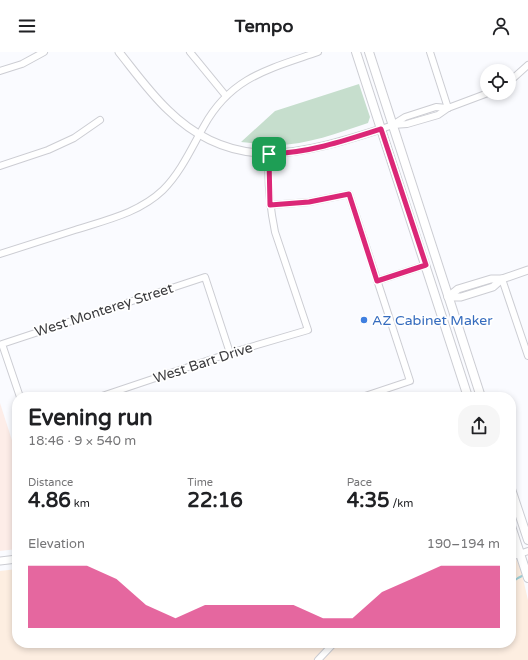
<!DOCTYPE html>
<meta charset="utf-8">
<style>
:root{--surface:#fff;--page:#f6f6f6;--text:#202124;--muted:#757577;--accent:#db2777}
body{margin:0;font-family:"Varela Round",sans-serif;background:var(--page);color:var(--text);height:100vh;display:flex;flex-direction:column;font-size:15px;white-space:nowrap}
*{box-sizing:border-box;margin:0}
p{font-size:13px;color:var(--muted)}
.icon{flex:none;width:22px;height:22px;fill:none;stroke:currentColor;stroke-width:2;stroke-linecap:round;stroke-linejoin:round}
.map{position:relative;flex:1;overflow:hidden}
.sheet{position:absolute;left:12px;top:340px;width:504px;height:256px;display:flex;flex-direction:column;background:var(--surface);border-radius:16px;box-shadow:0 2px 6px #0003}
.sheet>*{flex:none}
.tools{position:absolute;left:480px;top:12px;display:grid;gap:8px}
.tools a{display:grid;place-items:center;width:36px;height:36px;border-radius:50%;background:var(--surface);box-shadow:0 2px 6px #0003;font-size:20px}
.pin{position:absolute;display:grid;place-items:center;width:34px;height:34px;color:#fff;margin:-17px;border-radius:8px;box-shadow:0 2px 6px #0006}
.round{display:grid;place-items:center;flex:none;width:42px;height:42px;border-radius:16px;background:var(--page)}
.overview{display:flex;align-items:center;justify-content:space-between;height:68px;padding:0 16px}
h1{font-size:22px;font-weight:700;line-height:30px}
.metrics{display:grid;grid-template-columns:repeat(3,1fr);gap:6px;height:68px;padding:4px 16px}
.metrics div{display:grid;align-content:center}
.metrics b{font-size:20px;font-weight:700}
.metrics small{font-size:11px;font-weight:400}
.metrics p{font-size:11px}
.chart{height:112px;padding:8px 16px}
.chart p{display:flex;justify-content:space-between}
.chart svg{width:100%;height:72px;margin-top:4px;fill:var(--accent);opacity:.7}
header{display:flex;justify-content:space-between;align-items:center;height:52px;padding:0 16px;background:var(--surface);font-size:18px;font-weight:700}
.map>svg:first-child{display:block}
.commercial{fill:#fdeee1}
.education{fill:#fdede8}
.green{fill:#c6decd}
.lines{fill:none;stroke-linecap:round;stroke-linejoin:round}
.stream{stroke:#9dced5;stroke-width:2}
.minor-casing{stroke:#cccdd3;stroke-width:8}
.tertiary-casing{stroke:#cccdd3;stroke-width:9}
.secondary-casing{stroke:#cccdd3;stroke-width:10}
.minor{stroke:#fff;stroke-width:6}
.tertiary{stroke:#fff;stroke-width:7}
.secondary{stroke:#fff;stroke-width:8}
.route-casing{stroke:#fff;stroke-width:8}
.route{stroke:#db2777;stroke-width:5}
.shop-dot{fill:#3f7fe0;stroke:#fff;stroke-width:1.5}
.labels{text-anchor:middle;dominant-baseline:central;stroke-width:3.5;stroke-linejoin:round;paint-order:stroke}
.street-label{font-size:14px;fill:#3c3c3f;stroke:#fff}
.shop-label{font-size:14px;fill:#366cbe;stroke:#fff;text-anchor:start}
</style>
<header><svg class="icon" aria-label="menu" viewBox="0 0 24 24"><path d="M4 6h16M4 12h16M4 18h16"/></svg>Tempo<svg class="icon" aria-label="person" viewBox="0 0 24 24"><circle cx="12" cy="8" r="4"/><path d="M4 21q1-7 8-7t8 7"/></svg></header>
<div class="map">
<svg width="528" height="608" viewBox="0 0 528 608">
<rect width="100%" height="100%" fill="#fafbff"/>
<!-- commercial -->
<polygon class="commercial" points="511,496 521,518 528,548 528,608 0,608 0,519 17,517 17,591 511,591"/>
<!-- education -->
<polygon class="education" points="0,351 17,404 17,497 0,499"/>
<!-- green -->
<path class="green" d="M359,32L370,65L368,71C337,81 305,94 272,93C262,93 252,91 241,90L275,59Z"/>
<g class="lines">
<!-- stream -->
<polyline class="stream" points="511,531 518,526 522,524"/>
<defs>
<g id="minor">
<polyline points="190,0 226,44"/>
<polyline points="430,0 448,56"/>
<polyline points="0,19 22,12 44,0"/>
<polyline points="509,30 528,13"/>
<polyline points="394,72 405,65 436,55 448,56"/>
<polyline points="381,77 393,73 407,72 438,63 448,56 488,41"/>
<polyline points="0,114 48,98 74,86 100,68"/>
<polyline points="270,153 309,150 349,142 410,329 362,345"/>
<path d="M0,202C25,194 50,186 75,178C106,168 139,161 163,138C181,120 192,95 204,74C231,25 269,17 318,0"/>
<polyline points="502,227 528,304"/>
<polyline points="377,229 426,213"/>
<polyline points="20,345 2,292 205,225 230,301"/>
<path d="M99,345L230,301L308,278L275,180C270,155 267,127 269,102"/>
<polyline points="511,505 528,499"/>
<polyline points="318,608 334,591"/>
</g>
<g id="tertiary">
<path d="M119,0C135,20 150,41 168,58C234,123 303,102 381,77"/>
<polyline points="448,245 458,237 491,227 502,227 528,218"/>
<polyline points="448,245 461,245 493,235 502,227"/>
<polyline points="0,509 17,507"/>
</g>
<g id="secondary">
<polyline points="356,0 468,345"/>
<polyline points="369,0 481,345"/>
<polyline points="511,437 528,488"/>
<polyline points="511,474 528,526"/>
</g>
</defs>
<!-- minor casing -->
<use href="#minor" class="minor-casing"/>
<!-- tertiary casing -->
<use href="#tertiary" class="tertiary-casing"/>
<!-- secondary casing -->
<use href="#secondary" class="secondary-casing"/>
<!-- minor -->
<use href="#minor" class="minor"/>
<!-- tertiary -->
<use href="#tertiary" class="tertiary"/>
<!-- secondary -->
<use href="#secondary" class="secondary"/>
</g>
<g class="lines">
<defs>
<path id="route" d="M381,77L426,213L377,229L349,142L309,150L270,153L269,106V102C308,101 344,89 381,77Z"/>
</defs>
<!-- route casing -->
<use href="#route" class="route-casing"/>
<!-- route -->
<use href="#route" class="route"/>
</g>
<!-- markers -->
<circle class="shop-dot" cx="364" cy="268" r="4"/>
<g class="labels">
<!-- street labels -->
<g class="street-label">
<text transform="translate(104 258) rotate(-18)">West Monterey Street</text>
<text transform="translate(203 311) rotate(-18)">West Bart Drive</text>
</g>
<!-- shop labels -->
<g class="shop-label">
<text x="372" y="268">AZ Cabinet Maker</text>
</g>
</g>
</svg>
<div class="tools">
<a><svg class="icon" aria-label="locate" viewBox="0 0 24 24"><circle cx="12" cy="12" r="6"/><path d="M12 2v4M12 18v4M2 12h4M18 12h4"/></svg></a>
</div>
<div class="pin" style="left:269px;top:102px;background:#1e9e55"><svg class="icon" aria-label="arrive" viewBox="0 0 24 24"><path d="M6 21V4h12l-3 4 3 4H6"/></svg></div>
<section class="sheet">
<div class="overview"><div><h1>Evening run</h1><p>18:46 · 9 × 540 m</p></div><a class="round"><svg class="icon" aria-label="share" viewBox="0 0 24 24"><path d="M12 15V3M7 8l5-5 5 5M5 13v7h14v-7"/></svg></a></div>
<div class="metrics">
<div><p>Distance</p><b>4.86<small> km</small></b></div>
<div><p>Time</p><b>22:16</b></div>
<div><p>Pace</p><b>4:35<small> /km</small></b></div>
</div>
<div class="chart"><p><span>Elevation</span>190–194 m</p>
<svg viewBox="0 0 160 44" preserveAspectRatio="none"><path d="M0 44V6L10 6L20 6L30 14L40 30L50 38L60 30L70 30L80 30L90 30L100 38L110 38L120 22L130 14L140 6L150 6L160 6V44z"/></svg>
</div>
</section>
</div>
